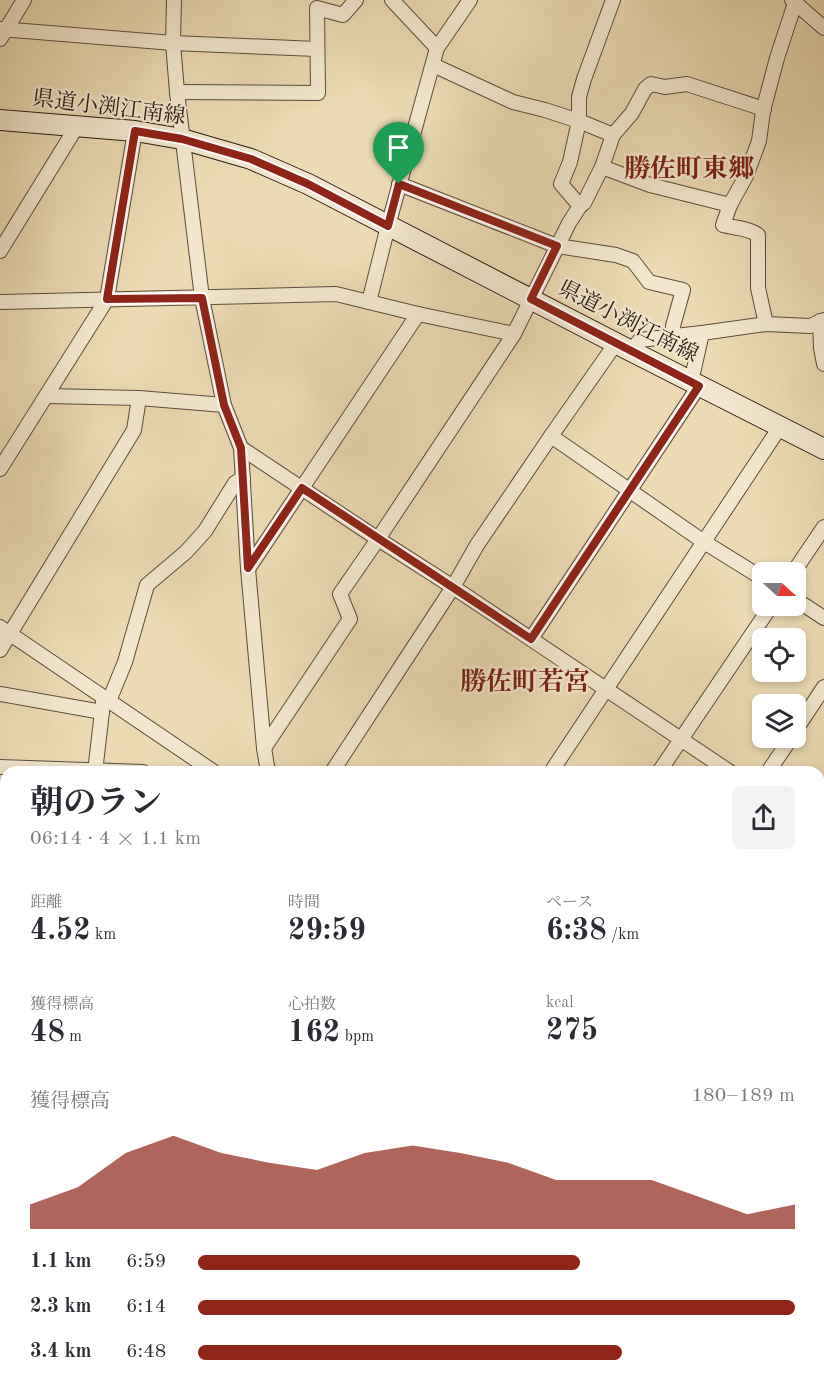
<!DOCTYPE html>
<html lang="ja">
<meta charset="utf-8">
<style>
:root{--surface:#fff;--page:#f2f2f3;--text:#2b2b33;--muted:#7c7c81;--accent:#8f2418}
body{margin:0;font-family:"Old Standard TT","Noto Serif JP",serif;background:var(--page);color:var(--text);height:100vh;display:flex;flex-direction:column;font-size:22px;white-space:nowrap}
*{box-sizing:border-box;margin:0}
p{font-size:20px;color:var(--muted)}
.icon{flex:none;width:33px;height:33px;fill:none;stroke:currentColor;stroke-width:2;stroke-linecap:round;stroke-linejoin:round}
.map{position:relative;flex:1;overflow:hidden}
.details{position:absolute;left:0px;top:766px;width:825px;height:622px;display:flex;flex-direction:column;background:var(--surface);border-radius:18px 18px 0 0;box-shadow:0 3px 9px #0003}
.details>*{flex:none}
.needle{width:39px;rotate:111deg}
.fabs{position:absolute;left:752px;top:562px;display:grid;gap:12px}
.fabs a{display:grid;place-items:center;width:54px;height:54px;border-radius:9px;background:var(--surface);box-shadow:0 3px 9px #0003;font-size:30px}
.pin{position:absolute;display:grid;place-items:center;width:51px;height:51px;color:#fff;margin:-62px -26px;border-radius:50% 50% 50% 0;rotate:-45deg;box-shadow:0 0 6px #0007}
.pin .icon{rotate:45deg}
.round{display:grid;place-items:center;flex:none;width:63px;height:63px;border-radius:9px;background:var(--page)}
.overview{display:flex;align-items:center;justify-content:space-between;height:102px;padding:0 30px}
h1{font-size:33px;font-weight:700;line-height:45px}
.stats{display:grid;grid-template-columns:repeat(3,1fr);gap:9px;height:102px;padding:6px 30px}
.stats div{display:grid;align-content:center}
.stats b{font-size:30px;font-weight:700}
.stats small{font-size:16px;font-weight:400}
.stats p{font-size:16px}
.chart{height:168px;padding:12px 30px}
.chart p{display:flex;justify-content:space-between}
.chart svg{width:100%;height:108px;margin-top:6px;fill:var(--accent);opacity:.7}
ul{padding:0 30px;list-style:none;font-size:20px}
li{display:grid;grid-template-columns:96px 72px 1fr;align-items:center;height:45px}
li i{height:15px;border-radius:8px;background:var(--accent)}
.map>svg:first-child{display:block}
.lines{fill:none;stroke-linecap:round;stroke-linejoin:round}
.street-casing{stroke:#5b4c3e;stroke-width:16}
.secondary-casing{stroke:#2b1d17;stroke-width:22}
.street{stroke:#f2e7ce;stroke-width:14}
.secondary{stroke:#f2e7ce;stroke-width:20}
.route-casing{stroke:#fff;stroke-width:12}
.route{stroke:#8f2418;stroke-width:8}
.labels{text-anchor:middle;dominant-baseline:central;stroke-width:4.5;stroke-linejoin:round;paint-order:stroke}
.street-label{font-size:22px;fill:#2b1d17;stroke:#f2e7ce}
.quarter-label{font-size:26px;font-weight:bold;fill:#7a1f14;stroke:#f2e7ce}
</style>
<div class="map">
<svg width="824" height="1388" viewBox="0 0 824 1388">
<rect width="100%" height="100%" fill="#ebdab3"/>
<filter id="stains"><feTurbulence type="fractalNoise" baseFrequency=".00333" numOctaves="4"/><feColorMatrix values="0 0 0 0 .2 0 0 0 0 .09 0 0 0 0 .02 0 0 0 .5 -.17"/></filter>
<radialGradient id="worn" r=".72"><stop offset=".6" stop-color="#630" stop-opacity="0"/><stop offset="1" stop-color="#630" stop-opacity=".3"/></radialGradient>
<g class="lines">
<defs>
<g id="street">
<polyline points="174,0 173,43 177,92 202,298 224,405 241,448 248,569 264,748 268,772"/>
<polyline points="392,0 437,48"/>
<polyline points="792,0 824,28"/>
<polyline points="0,29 173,43 317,49"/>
<polyline points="0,39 24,0"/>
<polyline points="433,65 513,102 545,110 579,121 613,135"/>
<polyline points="177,92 318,93 317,8 343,15 356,0"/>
<polyline points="602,167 650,185 730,205"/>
<polyline points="399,184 557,246 616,255 633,261 649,282 683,290 673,326 674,336"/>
<polyline points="580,206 561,184 570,162 579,121 579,97 584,79 613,0"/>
<polyline points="0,251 77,126"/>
<polyline points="0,302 336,294 418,314 514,334"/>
<polyline points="369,302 388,226 437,48 470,0"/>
<polyline points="820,321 821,348 824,364"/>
<path d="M766,324L758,288V235C749,228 734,228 723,225L730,205L746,176L759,141L763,111L777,58L796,0"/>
<polyline points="631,351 640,340 702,333 766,324 810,326 824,320"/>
<polyline points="691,382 702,333"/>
<polyline points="46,396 139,398 224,405"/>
<polyline points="551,436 704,542 762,578"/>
<polyline points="241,448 378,539 453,587 730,772"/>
<polyline points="0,469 107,299 135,131"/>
<polyline points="248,569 418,314"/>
<polyline points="793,573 824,527"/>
<polyline points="795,599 824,618"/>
<polyline points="0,627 214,772"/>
<polyline points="531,639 699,386"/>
<polyline points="0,650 134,430 139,398"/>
<polyline points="0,694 102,712"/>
<polyline points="109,701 125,662 147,585 186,552 205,531 235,483 243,478"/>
<polyline points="795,731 824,687"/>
<polyline points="264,748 350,619 340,594 378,539 514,334 569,223 580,206 584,203 602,167 613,135 632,113 645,89 651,84 665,87 687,84 764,109"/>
<polyline points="0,767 143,772"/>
<polyline points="95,772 103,703"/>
<polyline points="332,772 453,587 477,545 551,436 616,343"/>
<polyline points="551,772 780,427"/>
<polyline points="659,772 771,606"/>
<polyline points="768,772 791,738"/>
<polyline points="0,840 6,840"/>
<polyline points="819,866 824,859"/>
<polyline points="0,914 6,914"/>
<polyline points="0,983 6,984"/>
<polyline points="819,1033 824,1026"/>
<polyline points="0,1049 6,1049"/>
<polyline points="819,1174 824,1177"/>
<polyline points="819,1205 824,1198"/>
<polyline points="0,1243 6,1252"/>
<polyline points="819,1365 824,1358"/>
<polyline points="0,1369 6,1364"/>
<polyline points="284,1383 287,1388"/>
<polyline points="415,1383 417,1388"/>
<polyline points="528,1383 531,1388"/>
<polyline points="644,1383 647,1388"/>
<polyline points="716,1383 721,1388"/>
<polyline points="92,1388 100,1383"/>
<polyline points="220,1388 228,1383"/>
<polyline points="576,1388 584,1383"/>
<polyline points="804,1388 808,1383"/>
</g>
<g id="secondary">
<polyline points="0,120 135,131 182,139 251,159 308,184 631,351 824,449"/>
<polyline points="0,1112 6,1122"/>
<polyline points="164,1383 167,1388"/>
</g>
</defs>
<!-- street casing -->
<use href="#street" class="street-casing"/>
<!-- secondary casing -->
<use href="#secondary" class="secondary-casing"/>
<!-- street -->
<use href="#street" class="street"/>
<!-- secondary -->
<use href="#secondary" class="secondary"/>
</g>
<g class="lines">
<defs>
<polygon id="route" points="135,131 182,139 251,159 308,184 388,226 399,184 557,246 531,299 699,386 531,639 302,488 248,568 241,448 224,405 202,298 107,299"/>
</defs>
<!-- route casing -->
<use href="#route" class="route-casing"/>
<!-- route -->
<use href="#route" class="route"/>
</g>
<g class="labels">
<!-- street labels -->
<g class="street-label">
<text transform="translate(109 108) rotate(7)">県道小渕江南線</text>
<text transform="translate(628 322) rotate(27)">県道小渕江南線</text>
</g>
<!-- quarter labels -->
<g class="quarter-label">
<text x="689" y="170">勝佐町東郷</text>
<text x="525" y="683">勝佐町若宮</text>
</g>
</g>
<rect width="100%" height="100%" filter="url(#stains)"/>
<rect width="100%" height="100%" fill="url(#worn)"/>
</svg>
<div class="fabs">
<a><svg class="needle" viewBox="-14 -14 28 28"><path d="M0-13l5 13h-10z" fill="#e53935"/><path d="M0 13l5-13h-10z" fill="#7c7c81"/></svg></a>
<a><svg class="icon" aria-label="locate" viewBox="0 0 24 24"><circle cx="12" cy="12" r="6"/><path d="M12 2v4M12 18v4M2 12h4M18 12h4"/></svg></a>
<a><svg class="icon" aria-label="layers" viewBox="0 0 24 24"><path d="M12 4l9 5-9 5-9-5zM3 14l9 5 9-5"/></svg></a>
</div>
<div class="pin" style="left:399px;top:184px;background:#1e9e55"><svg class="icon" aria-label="arrive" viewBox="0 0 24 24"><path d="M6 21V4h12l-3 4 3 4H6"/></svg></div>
<section class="details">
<div class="overview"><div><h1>朝のラン</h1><p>06:14 · 4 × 1.1 km</p></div><a class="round"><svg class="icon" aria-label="share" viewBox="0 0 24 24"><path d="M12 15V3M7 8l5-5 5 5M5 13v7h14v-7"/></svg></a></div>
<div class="stats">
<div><p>距離</p><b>4.52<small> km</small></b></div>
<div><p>時間</p><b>29:59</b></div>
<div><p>ペース</p><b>6:38<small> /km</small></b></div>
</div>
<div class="stats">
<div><p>獲得標高</p><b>48<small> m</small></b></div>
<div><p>心拍数</p><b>162<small> bpm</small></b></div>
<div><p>kcal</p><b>275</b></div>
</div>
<div class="chart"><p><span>獲得標高</span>180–189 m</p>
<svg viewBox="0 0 160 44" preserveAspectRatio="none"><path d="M0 44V34L10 27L20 13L30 6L40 13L50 17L60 20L70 13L80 10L90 13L100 17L110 24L120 24L130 24L140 31L150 38L160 34V44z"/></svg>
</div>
<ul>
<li><b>1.1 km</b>6:59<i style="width:64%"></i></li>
<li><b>2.3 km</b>6:14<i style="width:100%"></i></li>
<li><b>3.4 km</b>6:48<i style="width:71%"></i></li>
</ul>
</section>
</div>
